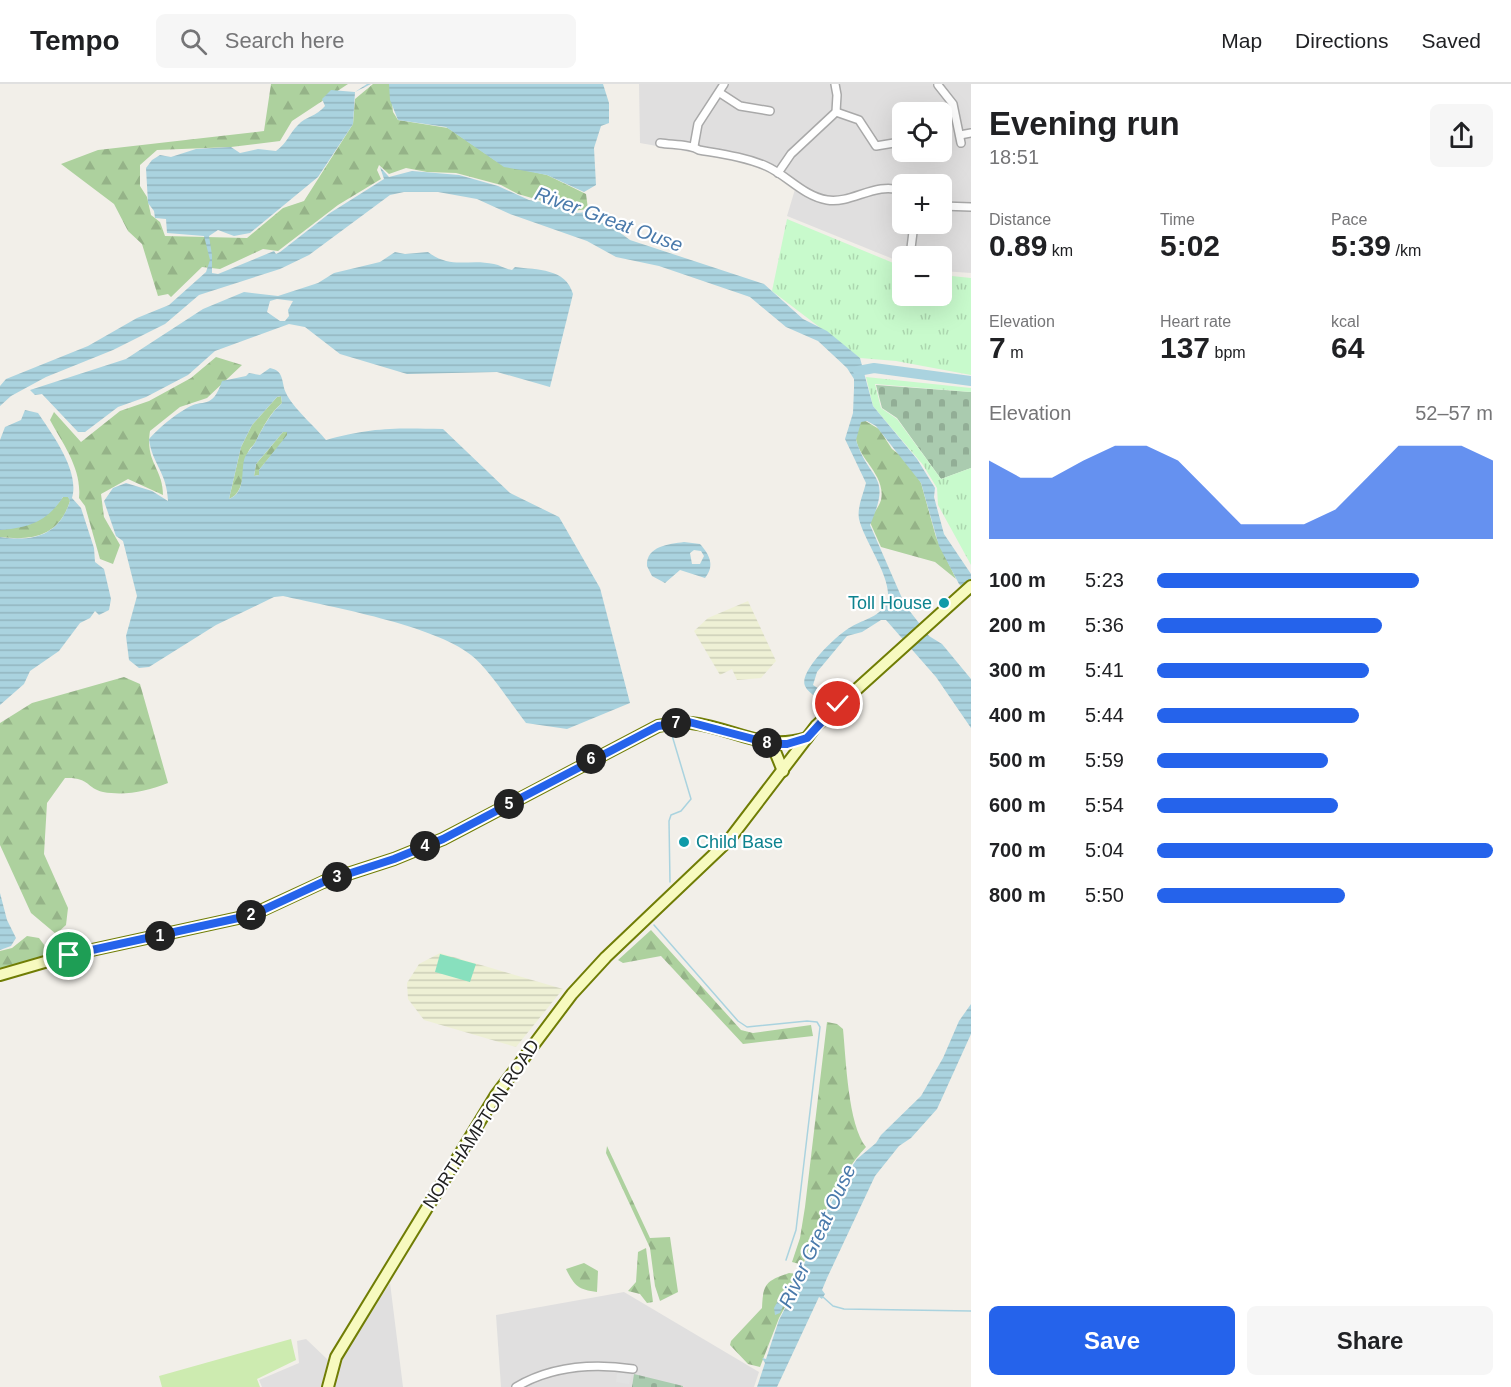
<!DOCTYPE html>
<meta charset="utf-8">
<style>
:root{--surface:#fff;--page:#f6f6f6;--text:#202124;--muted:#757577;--line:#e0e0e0;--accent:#2563eb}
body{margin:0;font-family:Helvetica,sans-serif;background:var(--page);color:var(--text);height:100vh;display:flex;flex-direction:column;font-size:22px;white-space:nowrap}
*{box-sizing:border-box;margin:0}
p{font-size:20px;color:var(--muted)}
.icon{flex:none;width:33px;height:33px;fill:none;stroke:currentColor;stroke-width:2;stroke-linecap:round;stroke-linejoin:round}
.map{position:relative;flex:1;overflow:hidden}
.details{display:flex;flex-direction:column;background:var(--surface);width:540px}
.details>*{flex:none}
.fabs{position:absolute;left:892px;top:18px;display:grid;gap:12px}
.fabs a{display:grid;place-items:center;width:60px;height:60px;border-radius:9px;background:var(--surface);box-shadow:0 6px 24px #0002;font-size:30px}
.pin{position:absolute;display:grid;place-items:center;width:51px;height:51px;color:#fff;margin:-26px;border:3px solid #fff;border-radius:50%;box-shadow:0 2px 6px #0007}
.km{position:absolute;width:30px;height:30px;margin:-15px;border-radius:50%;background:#222;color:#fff;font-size:16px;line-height:30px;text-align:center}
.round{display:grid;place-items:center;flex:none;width:63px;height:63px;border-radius:9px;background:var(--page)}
.headline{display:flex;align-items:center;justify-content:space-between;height:102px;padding:0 18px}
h1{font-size:33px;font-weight:700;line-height:45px}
.figures{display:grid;grid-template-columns:repeat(3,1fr);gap:9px;height:102px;padding:6px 18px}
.figures div{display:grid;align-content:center}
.figures b{font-size:30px;font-weight:700}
.figures small{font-size:16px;font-weight:400}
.figures p{font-size:16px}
.chart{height:168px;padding:12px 18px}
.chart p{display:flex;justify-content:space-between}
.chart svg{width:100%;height:108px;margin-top:6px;fill:var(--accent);opacity:.7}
.button{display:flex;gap:12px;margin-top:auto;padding:12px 18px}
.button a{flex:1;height:69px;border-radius:9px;background:var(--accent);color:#fff;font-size:24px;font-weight:700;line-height:69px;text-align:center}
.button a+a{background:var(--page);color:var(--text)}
ul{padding:0 18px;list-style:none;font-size:20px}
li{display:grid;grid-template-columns:96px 72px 1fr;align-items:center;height:45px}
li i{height:15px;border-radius:8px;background:var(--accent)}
header{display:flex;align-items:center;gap:36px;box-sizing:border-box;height:84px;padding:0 30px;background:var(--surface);border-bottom:2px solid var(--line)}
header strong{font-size:28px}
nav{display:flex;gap:33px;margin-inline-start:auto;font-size:21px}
.search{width:420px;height:54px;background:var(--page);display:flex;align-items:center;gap:15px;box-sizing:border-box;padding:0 21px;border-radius:9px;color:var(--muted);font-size:22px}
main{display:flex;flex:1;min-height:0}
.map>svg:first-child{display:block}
.residential{fill:#e0dfdf;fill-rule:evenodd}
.farmland{fill:url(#farmland-rules)}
.forest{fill:url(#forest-firs)}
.cemetery{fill:url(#cemetery-stones)}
.park{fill:url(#park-tufts)}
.garden{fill:#cdebb0}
.pitch{fill:#88e0be}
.parking{fill:#e2e2e2}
.water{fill:url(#water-rules);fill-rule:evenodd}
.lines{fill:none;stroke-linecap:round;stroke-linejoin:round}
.stream{stroke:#aad3df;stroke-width:1.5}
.river{stroke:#aad3df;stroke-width:10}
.street-casing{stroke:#a9a9a9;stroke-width:10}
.secondary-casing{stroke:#707d05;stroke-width:14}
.street{stroke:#fff;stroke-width:7}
.secondary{stroke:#f7fabf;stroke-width:10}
.route-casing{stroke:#fff;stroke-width:12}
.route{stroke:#2563eb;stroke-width:8}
.culture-dot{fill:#0f9aa8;stroke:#fff;stroke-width:2}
.labels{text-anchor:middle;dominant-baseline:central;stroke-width:4.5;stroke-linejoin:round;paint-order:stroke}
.culture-label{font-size:18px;fill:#0d838f;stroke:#fff;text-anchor:end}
.street-label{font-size:18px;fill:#222;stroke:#fff}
.water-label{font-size:20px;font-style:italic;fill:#4a7aab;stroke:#fff}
</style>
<header>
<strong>Tempo</strong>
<div class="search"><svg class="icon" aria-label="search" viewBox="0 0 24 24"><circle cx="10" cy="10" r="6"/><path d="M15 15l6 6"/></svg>Search here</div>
<nav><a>Map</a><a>Directions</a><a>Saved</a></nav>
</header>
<main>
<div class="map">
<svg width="971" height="1303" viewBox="0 0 971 1303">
<defs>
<pattern id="farmland-rules" width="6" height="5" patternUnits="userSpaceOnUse" patternTransform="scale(1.5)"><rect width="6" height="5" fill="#eef0d5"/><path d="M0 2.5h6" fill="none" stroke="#ccceb7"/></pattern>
<pattern id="forest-firs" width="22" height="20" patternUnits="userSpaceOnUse" patternTransform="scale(1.5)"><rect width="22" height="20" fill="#add19e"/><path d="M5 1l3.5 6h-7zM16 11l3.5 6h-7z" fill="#95b388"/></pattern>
<pattern id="cemetery-stones" width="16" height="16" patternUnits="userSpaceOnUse" patternTransform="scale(1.5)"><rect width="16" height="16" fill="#aacbaf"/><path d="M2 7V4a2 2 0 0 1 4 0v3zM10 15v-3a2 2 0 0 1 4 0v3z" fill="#92ae96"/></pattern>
<pattern id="park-tufts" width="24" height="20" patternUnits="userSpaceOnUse" patternTransform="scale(1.5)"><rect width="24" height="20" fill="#c8facc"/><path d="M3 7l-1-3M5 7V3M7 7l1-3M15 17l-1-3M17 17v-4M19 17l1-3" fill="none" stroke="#acd6af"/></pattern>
<pattern id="water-rules" width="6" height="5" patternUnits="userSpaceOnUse" patternTransform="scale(1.5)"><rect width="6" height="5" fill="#aad3df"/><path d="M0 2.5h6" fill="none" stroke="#92b5bf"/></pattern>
</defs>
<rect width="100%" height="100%" fill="#f2efe9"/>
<!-- residential -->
<g class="residential">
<path d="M639,0H971V189L942,187V172H903V179L787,132L796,102L767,82L640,59ZM903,28H942V68H903ZM903,100H942V140H903Z"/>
<polygon points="390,1199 403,1303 331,1303 339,1278"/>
<polygon points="624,1208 759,1288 754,1303 501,1303 496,1231"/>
<polygon points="306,1255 328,1276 321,1303 262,1303 259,1296 299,1279 297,1257"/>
</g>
<!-- farmland -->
<g class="farmland">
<polygon points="748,517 776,577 761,594 737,596 732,585 720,591 694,547 708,534"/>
<polygon points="440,869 563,905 516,963 424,936 408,915 407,899 419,880"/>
</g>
<!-- forest -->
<g class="forest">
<polygon points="271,0 348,0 292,37 280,57 231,63 157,66 140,81 140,102 147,113 151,131 160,138 165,152 247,154 283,124 304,117 353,40 355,15 373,0 390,0 393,28 398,36 448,44 502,81 547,91 586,110 588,125 572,127 562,119 549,119 518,110 501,101 456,89 427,88 406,84 389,90 379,81 377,86 381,95 338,121 278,167 263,165 220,185 202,183 171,213 168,210 158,212 142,160 128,147 114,120 61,80 98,66 264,47"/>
<path d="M216,273L242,281L207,314L180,323L150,347C145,379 163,384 163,411L128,395L101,410L104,433L120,461L113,480L100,475L85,422L79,414C82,385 63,360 50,336L54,328L81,358L120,327L149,317L191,294Z"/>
<path d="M281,312L282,319C270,329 263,343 256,357C254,362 249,364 248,369C242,384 246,408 229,415L241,363L252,341L277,313Z"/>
<path d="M862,335L879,345L892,365L910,379L921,399L936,453L956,495L935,478L881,463L869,436C873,430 879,423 881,416C888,384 839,366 862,335Z"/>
<polygon points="283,348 287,348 288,351 259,386 259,391 254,392 256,380"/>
<path d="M68,412L70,417C59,452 33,457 0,453V446C22,444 51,432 63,413Z"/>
<path d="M124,593L140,600L168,699C147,707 126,712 103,708C86,704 90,693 65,694L47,719L44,770L68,824L66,841L56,850L31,829L0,761V639L32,619Z"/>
<polygon points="651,846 741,946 753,949 811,941 813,952 743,960 661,872 623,879 618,876"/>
<polygon points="27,852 39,854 51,870 0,886 0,867 12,864"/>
<path d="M827,938L837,940L843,945C846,975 848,1041 866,1063C837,1094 818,1142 803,1181L792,1178L800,1154L805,1123Z"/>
<polygon points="607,1062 650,1154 670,1153 678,1208 660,1217 655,1202 650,1164 606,1069"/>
<polygon points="646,1164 653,1218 647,1219 640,1210 628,1207 636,1198 638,1168"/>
<path d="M584,1179L598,1187L597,1208C578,1206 574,1201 566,1185Z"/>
<path d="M789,1189L798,1190L796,1203L779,1234L760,1283L748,1280L730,1261L731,1257L762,1224C763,1199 766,1197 789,1189Z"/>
</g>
<!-- cemetery -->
<g class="cemetery">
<polygon points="876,301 971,308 971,384 941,395 897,334 882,324"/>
<polygon points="634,1290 683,1302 683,1303 632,1303"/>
</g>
<!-- park -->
<g class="park">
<polygon points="787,135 903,183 903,212 942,212 942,191 971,194 971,291 896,277 860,274 772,207"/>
<polygon points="866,293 971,304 971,308 875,300 881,324 897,335 941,395 971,384 971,481 938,421 937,404 923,381 873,322"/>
</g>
<!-- garden -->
<polygon class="garden" points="291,1255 296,1276 257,1295 260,1303 162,1303 159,1292"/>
<!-- pitch -->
<polygon class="pitch" points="440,870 476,880 470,898 435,888"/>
<!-- parking -->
<polygon class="parking" points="618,1283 633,1285 629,1300 616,1298"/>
<!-- water -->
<g class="water">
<path d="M367,0H371L355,8L353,40L318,93L250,149L234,152L218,146L209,152L212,171V189L218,190L274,167L276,170L280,168L330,129L384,95L380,83L389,93L412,87L459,91L498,102L529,116L561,121L577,129L588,128L586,132L590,135L611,142L630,156L764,200L803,235L827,247L860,274L873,322L917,375L935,404L934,413L944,450L971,490V512L959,500L939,462L921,399L876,342L867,337L861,338L856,356C869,398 893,389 870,441L905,521L929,552L942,560L971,595V644L936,593L886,536H881L862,548L847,552L817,588L813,601L836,616L831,621C823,616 809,611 805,602C798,587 839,549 851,543C864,535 881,533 887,517C894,497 864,457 859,435C857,423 863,411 866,399L845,355L853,329L854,304V295L847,284L818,257L786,243L750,213L659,182L616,173L587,157L510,130L477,115L438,108H404L390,111L309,171L280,185L199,211L165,240L113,266L46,293L11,312L0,322V302L6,295L88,262L137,234L169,221L206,188L210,176L204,152L167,149L166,135L155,134L154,127L148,119L146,84L152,76L160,71L171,73L196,65L231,63L240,69L258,65L276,67C288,58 289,50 298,41C306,32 316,33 325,22L322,15L331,6L355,8Z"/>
<polygon points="389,0 603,0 609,19 609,39 601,42 594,64 596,101 584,108 547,91 504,83 446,43 398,36 390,16"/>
<path d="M395,168L405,170L428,168C452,186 468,174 494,180C500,181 505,185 512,186L515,183C537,186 566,184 573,210L550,303L497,288L407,290L340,270L305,243L289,240L215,267L188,291L146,313L118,323L85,348H78L42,310L35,311L30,306L126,275L203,225L244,208L278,212L318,199L334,189L380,178ZM277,215L293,217L288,226L289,232L285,237H280L267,228L270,217Z"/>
<path d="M270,284C285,287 281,299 286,309C292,323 316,344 326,356C372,343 397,344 443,345L510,409L559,433L600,504L630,619L567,645L526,639C511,620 489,585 471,571C433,541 332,523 283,512L274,513L216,541L149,583L139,584L129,576L126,552L137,512L123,457L116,452L104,417L113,404L126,399L152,407L168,417C167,388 152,380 149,355C160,343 173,332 187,324C203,314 212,327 222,297L246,292L249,289L260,291ZM281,312L282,319C270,330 263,343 256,357C253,363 248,367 245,373C240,386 247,408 229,415L241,363L252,341L277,313ZM283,348H287V351L259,386V391L254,392L256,380Z"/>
<path d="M25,326L38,329C52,350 80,387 72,414L81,424L94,464L95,478L104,485L111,515L109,526L99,531L95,527L90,534L80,539L59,567L30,587L24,600L0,621V453C33,458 59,452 70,417L68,413H63C47,438 28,444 0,446V356L5,343L21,336Z"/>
<path d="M684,458L700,460C710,471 715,482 705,494L680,486L665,499L652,492L647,482C646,462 669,460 684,458ZM694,466L701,467L704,472L700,480H692L690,469Z"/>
<polygon points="0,809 7,836 16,854 11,862 0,866"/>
<polygon points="971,920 971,950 937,1025 911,1054 899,1062 875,1092 827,1194 822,1206 825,1210 822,1215 819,1213 777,1303 757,1303 765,1279 762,1274 766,1275 779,1236 796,1203 817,1145 848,1088 857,1075 876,1059 881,1051 921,1012 943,974 959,937"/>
<polygon points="785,1204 791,1205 780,1229 775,1231 774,1224"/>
</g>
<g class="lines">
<!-- stream -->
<g class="stream">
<polyline points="670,798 669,737 671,731 681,727 691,715 671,648"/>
<polyline points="654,841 738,937 747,943 807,937 817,938 820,943 796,1146 786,1176"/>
<polyline points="823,1213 833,1222 844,1225 971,1227"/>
</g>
<!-- river -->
<polyline class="river" points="858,287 874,284 971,297"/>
<defs>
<g id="street">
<polyline points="938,1 953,20 961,59"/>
<polyline points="720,9 740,22 770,27"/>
<polyline points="836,28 859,36 876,62 900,58"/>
<polyline points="960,51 971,49"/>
<path d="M660,59C672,61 690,60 699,66C722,70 745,73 766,82C787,91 803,112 827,116C853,120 875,97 903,107"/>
<polyline points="694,62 698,40 724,0"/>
<polyline points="778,89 791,70 836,28 837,11 835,0"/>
<polyline points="942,122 971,123"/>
<polyline points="911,164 914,140"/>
<path d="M516,1303C552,1282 592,1279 633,1285"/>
</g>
<g id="secondary">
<polyline points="772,660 783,687"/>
<path d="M0,891L69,871L252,831L323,798L394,775L443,755L658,642C669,640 681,638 691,639C735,644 761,668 807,654"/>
<polyline points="328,1303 336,1273 496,1011 572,910 606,873 729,756 816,642 971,502"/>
</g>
</defs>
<!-- street casing -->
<use href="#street" class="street-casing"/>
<!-- secondary casing -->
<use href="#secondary" class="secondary-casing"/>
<!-- street -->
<use href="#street" class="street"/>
<!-- secondary -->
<use href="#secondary" class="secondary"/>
</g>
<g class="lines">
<defs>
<polyline id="route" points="69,871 252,831 323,798 394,775 443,755 658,642 689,638 772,660 787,660 807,654 838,620"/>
</defs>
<!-- route casing -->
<use href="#route" class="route-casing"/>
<!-- route -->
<use href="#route" class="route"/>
</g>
<!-- markers -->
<g class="culture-dot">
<circle cx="944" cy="519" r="6"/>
<circle cx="684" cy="758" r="6"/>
</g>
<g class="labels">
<!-- culture labels -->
<g class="culture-label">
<text x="932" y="519">Toll House</text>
<text x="696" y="758" text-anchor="start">Child Base</text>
</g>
<!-- street labels -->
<g class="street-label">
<text transform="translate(481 1040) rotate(-57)">NORTHAMPTON ROAD</text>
</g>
<!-- water labels -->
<g class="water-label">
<text transform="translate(609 135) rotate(20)">River Great Ouse</text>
<text transform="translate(817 1152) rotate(-65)">River Great Ouse</text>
</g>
</g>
</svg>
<div class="fabs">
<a><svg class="icon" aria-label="locate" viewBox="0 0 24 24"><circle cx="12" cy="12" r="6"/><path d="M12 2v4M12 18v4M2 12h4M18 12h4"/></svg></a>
<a>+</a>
<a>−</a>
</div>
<div class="pin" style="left:69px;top:871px;background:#1e9e55"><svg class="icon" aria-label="arrive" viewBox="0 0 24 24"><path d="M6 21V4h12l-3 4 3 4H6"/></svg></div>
<div class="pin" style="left:838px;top:620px;background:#d93025"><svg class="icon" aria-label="check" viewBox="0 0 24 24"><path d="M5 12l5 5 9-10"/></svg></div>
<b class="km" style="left:160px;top:852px">1</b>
<b class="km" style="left:251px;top:831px">2</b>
<b class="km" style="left:337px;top:793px">3</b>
<b class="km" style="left:425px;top:762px">4</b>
<b class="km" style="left:509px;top:720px">5</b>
<b class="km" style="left:591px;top:675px">6</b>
<b class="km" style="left:676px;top:639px">7</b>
<b class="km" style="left:767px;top:659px">8</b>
</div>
<section class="details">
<div class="headline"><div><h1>Evening run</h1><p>18:51</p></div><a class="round"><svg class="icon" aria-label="share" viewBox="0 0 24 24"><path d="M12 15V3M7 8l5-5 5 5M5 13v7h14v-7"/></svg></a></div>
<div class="figures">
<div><p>Distance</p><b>0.89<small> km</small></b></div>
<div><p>Time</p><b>5:02</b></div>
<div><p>Pace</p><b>5:39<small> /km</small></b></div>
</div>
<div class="figures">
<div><p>Elevation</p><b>7<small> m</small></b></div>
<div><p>Heart rate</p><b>137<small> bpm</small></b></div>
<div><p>kcal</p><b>64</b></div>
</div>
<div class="chart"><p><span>Elevation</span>52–57 m</p>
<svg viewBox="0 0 160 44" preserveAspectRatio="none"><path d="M0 44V12L10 19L20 19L30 12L40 6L50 6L60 12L70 25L80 38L90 38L100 38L110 32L120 19L130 6L140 6L150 6L160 12V44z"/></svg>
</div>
<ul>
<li><b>100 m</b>5:23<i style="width:78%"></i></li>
<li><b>200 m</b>5:36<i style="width:67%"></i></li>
<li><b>300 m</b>5:41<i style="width:63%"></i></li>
<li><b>400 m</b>5:44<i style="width:60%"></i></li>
<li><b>500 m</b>5:59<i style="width:51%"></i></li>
<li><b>600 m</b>5:54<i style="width:54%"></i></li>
<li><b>700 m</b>5:04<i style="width:100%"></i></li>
<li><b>800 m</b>5:50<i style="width:56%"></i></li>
</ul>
<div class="button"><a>Save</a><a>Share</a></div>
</section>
</main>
